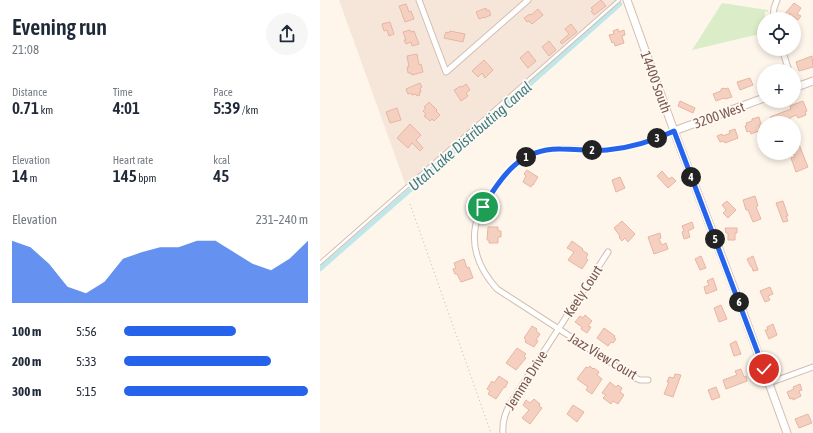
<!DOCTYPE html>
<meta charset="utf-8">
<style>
:root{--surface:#fff;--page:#f6f6f7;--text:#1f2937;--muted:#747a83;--accent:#2563eb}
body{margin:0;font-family:"Asap Condensed",sans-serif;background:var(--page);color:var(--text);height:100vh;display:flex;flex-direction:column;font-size:15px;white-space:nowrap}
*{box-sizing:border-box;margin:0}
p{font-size:13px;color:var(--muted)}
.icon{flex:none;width:22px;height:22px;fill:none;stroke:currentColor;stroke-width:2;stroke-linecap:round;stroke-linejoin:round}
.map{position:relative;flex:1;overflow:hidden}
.drawer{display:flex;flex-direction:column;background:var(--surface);width:320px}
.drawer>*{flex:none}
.buttons{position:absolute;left:437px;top:12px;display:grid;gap:8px}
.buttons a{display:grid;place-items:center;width:44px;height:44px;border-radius:50%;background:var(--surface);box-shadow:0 2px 6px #0003;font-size:20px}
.pin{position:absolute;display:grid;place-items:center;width:34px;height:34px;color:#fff;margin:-17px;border:2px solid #fff;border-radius:50%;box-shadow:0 1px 4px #0007}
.km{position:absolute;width:20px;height:20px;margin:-10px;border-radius:50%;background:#222;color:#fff;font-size:11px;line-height:20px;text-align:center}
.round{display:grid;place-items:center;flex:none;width:42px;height:42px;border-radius:21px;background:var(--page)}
.headline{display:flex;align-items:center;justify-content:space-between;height:68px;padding:0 12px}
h1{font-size:22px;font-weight:600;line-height:30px}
.figures{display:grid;grid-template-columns:repeat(3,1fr);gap:6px;height:68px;padding:4px 12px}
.figures div{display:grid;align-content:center}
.figures b{font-size:17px;font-weight:600}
.figures small{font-size:11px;font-weight:400}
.figures p{font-size:11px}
.chart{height:112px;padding:8px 12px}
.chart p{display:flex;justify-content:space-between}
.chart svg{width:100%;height:72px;margin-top:4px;fill:var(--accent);opacity:.7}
ul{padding:0 12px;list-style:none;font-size:13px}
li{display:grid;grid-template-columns:64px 48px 1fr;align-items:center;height:30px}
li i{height:10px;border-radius:5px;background:var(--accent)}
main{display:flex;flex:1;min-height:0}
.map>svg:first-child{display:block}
.residential{fill:#f6e6d9}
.green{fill:#dbedc8}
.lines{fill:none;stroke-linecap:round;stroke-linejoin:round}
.canal{stroke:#bde7e9;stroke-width:4.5}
.building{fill:#f5d0c1;stroke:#e8b5a1}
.lane-casing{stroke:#d4bdb2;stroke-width:4.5}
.street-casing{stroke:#d4bdb2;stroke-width:7}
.secondary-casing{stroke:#d7bdaf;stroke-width:9}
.path{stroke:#dbb3a3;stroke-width:1;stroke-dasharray:1 3;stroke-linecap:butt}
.lane{stroke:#fff;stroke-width:2.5}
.street{stroke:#fff;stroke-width:5}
.secondary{stroke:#fff;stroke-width:7}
.route-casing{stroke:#fff;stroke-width:8}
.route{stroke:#2563eb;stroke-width:5}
.labels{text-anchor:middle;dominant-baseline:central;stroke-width:3.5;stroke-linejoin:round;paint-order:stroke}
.street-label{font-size:14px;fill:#7b584b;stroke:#fff9f3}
.water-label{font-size:15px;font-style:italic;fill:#3d7c81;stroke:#fff9f3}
</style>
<main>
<section class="drawer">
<div class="headline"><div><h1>Evening run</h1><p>21:08</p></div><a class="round"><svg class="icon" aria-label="share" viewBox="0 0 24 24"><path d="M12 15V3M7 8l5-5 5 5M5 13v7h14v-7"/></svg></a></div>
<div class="figures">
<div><p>Distance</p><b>0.71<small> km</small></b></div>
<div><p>Time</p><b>4:01</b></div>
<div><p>Pace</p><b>5:39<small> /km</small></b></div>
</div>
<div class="figures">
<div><p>Elevation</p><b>14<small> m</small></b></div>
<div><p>Heart rate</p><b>145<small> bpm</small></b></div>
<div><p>kcal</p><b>45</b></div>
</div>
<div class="chart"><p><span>Elevation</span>231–240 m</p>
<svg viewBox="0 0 160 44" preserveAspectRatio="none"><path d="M0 44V6L10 10L20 20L30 34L40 38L50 31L60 17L70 13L80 10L90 10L100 6L110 6L120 13L130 20L140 24L150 17L160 6V44z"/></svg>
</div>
<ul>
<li><b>100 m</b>5:56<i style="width:61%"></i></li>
<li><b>200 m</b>5:33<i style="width:80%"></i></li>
<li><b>300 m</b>5:15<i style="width:100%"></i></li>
</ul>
</section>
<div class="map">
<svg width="493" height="433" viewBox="0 0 493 433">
<rect width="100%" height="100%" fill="#fef5eb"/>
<!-- residential -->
<polygon class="residential" points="19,0 297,0 86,186"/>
<!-- green -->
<polygon class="green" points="402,3 448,10 448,12 445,11 444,33 372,50"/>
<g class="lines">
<!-- canal -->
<polyline class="canal" points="0,269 145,142 300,4"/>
</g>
<!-- building -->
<g class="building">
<polygon points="281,0 286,6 274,15 271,11 273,10 271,8"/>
<polygon points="474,3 481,8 477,14 481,16 478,20 469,13 471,19 464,15"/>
<polygon points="86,4 89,12 91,11 94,19 85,22 79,6"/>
<polygon points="166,8 167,11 169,10 171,15 164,18 164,17 159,19 156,12"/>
<polygon points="218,9 223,15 212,24 209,21 207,22 204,18 210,14 211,15"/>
<polygon points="70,22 74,34 69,36 67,30 64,31 62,24"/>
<polygon points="251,24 257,32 242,44 240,42 249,34 245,29"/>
<polygon points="298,29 299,32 304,30 305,35 302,36 304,43 295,46 294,42 292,43 289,35 294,34 293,31"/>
<polygon points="90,30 91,32 94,31 99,44 92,46 91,42 86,44 84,40 86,40 83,32"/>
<polygon points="130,31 145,34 143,42 124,38 126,32 129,33"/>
<polygon points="229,41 236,50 229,56 222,47"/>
<polygon points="208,51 216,61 208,68 200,58"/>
<polygon points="97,54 99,65 101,64 103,72 92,75 91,73 88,73 87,67 89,67 87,56"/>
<polygon points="492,56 493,67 479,71 476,62"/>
<polygon points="164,60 173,70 165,78 162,73 158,77 152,71"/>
<polygon points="430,78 433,85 420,90 417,82"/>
<polygon points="100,83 102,87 100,88 101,92 99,92 100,95 97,96 96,94 92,95 91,93 88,94 86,89"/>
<polygon points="146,84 150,90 146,93 148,96 141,101 134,90 141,86 142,87"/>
<polygon points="404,88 405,89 408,88 412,97 405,99 404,98 396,101 393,94 401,91 401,89"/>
<polygon points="360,101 375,108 373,113 358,106"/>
<polygon points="483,101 487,111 485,112 486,115 478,118 476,115 468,119 470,123 453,123 450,117 471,109 470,106"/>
<polygon points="109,102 117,110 116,111 120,115 114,121 112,119 110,121 104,116 106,114 103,111 106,108 104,107"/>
<polygon points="77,108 81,120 70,123 66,112"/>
<polygon points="439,117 441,124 439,125 441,130 431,134 430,131 427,132 425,126 427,125 426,123 432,121 432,119"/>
<polygon points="90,124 101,135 96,140 103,148 100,151 92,143 88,148 77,138"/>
<polygon points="415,129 418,138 405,143 404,141 400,142 397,136 402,134 403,136 410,133 409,131"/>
<polygon points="474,132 488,167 476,172 471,158 475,157 473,153 474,153"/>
<polygon points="207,170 218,177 213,185 213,184 211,187 203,182 206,176 204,174"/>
<polygon points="342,171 349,179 352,177 356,181 348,188 337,176"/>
<polygon points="300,177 305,188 296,192 292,180"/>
<polygon points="435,196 438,206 436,207 441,219 433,222 428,210 426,210 423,200"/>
<polygon points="407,201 416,210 408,218 403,213 406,210 402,205"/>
<polygon points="463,201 468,216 466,216 468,221 463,222 456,203"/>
<polygon points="302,221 315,234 308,242 305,238 302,241 299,237 300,236 294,228"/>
<polygon points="372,222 374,228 368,231 370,237 364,239 362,232 364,231 362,226"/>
<polygon points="168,227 178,227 178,231 181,231 181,237 178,237 178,243 169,243 169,240 167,240"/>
<polygon points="405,228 417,228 417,233 415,233 415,240 408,240 408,233 406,233"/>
<polygon points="340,233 341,238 339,239 342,245 346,243 348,249 334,254 328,237"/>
<polygon points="252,241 263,249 262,250 268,254 266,258 268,260 262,269 248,260 254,252 247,248"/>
<polygon points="381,256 386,268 380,270 375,259"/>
<polygon points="433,256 438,270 433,271 432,267 431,267 427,259"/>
<polygon points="144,259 147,268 149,267 153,278 141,282 137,274 135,274 133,269 136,268 134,263"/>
<polygon points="393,278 397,290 386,294 384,287 389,285 387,281"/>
<polygon points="450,287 453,294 448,296 450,300 445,302 440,291"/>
<polygon points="401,305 407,319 399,322 394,308"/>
<polygon points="265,315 272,321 268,326 271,327 267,333 261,329 262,327 255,322 260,316 263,318"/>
<polygon points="453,324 457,335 449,339 445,330 448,330 447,327"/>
<polygon points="212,326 217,329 216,331 220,334 216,340 218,341 214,347 205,342 206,340 204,338"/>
<polygon points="284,328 295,336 294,338 296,339 293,343 291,342 288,346 277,338"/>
<polygon points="416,341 421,354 414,356 410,344"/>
<polygon points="197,348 206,354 204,356 206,358 196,370 186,363"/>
<polygon points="270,366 273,369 274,368 279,372 277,375 282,379 272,394 266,390 268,387 257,379 266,367 268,368"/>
<polygon points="421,369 424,377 426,376 427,381 406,389 403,380 417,375 415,371"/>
<polygon points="355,374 361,375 353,397 344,394 349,382 347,382 349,377 354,378"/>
<polygon points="179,376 188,382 185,388 184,387 176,399 168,394 170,391 167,389 172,381 174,383"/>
<polygon points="290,382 296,387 298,385 302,388 300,392 304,395 298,404 293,401 291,404 283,398 286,395 282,393"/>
<polygon points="480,384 482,390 479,391 481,396 473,400 473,398 470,399 467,392 474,389 473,387"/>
<polygon points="396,387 400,397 392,400 388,390"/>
<polygon points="214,399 220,404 219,406 222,408 210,424 202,418 209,410 203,405 206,400 210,403"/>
<polygon points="253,405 264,412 257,422 247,414"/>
<polygon points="488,414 492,423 479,428 475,419"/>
</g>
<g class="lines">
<defs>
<polyline id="lane" points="0,263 299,0"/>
<g id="street">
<polyline points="99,0 126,72 208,0"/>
<polyline points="453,19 454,8 457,0"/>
<polyline points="462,49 469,71"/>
<path d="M328,380H320L313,377L177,289C158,268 148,242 159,214C163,204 170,195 177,186C189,169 200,157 221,151C238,146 257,150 275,150C303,151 329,142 354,131"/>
<polyline points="449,383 493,367"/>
<path d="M183,433C182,422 185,413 190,404L288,252"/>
</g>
<g id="secondary">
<polyline points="307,0 354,131 424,315 467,433"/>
<polyline points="474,88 493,81"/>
<polyline points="354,131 444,98"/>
</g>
</defs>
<!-- lane casing -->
<use href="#lane" class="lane-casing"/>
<!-- street casing -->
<use href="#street" class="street-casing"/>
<!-- secondary casing -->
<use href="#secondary" class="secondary-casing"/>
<!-- path -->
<polyline class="path" points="90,204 171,433"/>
<!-- lane -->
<use href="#lane" class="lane"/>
<!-- street -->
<use href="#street" class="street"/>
<!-- secondary -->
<use href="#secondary" class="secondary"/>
</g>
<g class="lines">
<defs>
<path id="route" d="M163,207C182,175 201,148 241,149C257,149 272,151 287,150C310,148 333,141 354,131L444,369"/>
</defs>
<!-- route casing -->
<use href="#route" class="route-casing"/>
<!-- route -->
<use href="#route" class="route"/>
</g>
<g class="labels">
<!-- street labels -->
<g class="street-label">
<text transform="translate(336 82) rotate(70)">14400 South</text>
<text transform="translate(399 115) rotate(-20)">3200 West</text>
<text transform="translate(263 291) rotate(-57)">Keely Court</text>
<text transform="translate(283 356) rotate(31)">Jazz View Court</text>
<text transform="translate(206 380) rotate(-58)">Jemma Drive</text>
</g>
<!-- water labels -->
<g class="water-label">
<text transform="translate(150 136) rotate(-41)">Utah Lake Distributing Canal</text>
</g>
</g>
</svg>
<div class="buttons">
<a><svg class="icon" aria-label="locate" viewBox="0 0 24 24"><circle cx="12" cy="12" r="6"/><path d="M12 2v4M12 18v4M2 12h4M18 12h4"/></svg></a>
<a>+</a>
<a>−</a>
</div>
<div class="pin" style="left:163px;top:207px;background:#1e9e55"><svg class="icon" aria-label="arrive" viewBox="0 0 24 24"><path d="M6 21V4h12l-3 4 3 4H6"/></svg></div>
<div class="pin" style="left:444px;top:369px;background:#d93025"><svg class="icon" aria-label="check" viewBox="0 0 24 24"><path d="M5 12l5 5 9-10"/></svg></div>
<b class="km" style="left:206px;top:157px">1</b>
<b class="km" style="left:272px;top:150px">2</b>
<b class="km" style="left:337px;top:138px">3</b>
<b class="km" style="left:371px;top:177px">4</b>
<b class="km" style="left:395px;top:239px">5</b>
<b class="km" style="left:419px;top:302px">6</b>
</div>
</main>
